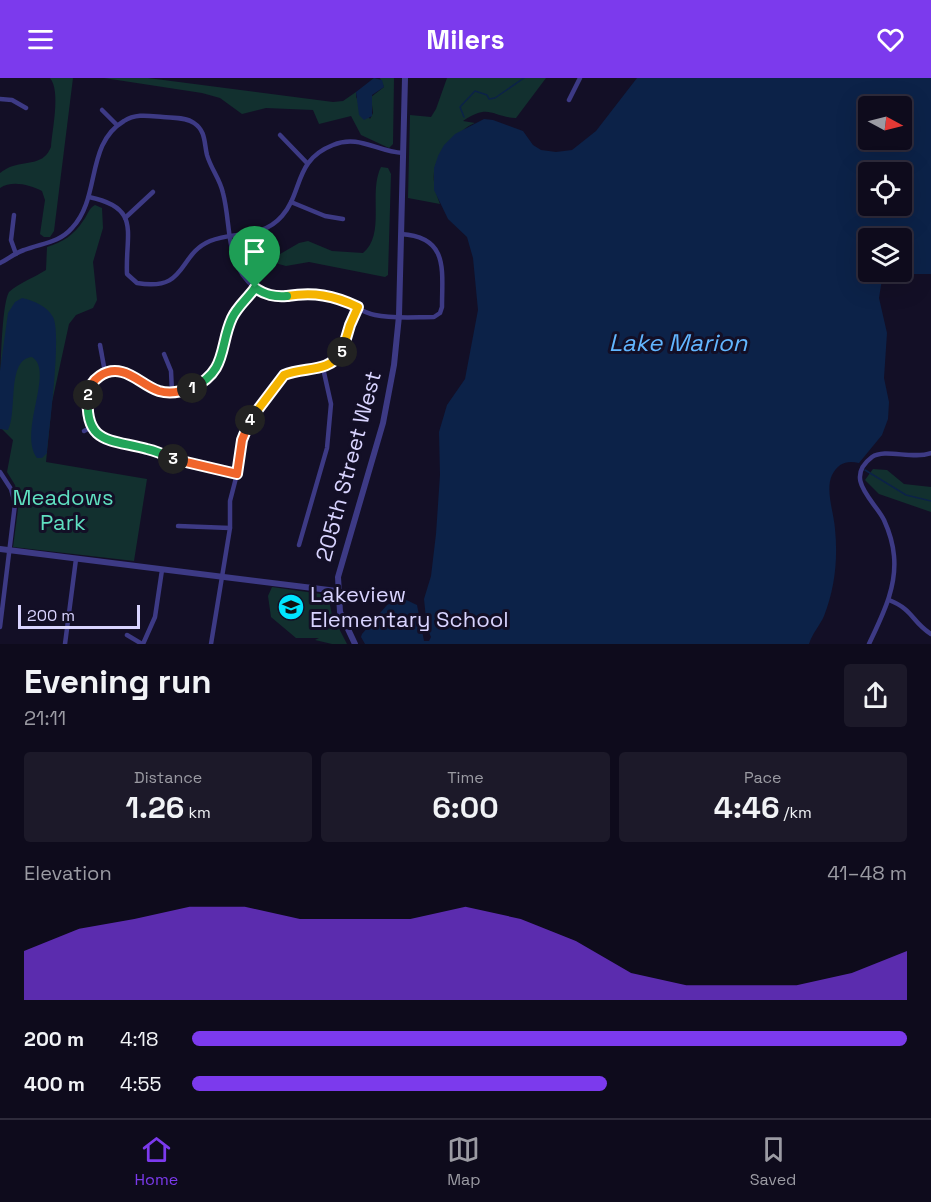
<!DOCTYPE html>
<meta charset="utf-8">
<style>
:root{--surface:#0e0b1c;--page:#1c1929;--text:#f1f3f6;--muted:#9b9ba3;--line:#2e2b3b;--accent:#7c3aed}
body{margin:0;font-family:"Space Grotesk",sans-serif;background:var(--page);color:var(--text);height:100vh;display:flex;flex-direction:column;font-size:22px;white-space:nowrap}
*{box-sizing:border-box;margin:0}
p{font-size:20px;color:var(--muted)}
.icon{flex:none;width:33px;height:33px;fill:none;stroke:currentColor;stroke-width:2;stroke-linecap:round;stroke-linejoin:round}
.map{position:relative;height:566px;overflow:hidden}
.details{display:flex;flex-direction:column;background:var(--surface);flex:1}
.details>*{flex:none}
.needle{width:39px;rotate:97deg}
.buttons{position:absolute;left:858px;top:18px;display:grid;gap:12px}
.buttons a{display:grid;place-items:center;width:54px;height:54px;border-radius:6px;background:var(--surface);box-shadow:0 6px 24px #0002,0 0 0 2px var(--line);font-size:30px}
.scale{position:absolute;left:18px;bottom:15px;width:122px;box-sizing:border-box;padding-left:6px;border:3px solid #d9d4ff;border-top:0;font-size:16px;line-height:21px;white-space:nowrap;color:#d9d4ff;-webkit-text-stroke:4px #130f26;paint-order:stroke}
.pin{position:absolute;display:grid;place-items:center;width:51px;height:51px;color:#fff;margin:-62px -26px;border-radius:50% 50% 50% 0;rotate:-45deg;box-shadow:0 0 6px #0007}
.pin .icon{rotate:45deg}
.km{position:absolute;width:30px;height:30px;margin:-15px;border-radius:50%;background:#222;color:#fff;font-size:16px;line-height:30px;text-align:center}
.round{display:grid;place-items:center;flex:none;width:63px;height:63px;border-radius:6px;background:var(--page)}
.headline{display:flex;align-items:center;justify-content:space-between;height:102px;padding:0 24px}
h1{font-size:33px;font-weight:800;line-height:45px}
.stats{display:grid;grid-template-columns:repeat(3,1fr);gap:9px;height:102px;padding:6px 24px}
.stats div{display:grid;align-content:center;border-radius:6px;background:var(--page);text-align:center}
.stats b{font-size:30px;font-weight:800}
.stats small{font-size:16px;font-weight:400}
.stats p{font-size:16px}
.chart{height:168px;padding:12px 24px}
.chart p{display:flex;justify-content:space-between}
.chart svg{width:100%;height:108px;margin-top:6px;fill:var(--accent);opacity:.7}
ul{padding:0 24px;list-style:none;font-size:20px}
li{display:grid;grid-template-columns:96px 72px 1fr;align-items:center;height:45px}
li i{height:15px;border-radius:8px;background:var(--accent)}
header{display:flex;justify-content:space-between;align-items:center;height:78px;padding:0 24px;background:var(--accent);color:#fff;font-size:27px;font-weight:800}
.tab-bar{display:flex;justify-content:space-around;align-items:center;height:84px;border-top:2px solid var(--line);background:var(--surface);font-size:16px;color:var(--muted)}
.tab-bar a{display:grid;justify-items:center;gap:3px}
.tab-bar .current{color:var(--accent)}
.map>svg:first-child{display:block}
.green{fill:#12302f}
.water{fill:#0c2248;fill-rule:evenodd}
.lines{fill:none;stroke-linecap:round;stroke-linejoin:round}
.stream{stroke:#0c2248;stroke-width:1.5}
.minor{stroke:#3d3a85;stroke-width:4.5}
.tertiary{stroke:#3d3a85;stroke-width:6}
.split-1-casing{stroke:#fff;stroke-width:12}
.split-2-casing{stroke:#fff;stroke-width:12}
.split-3-casing{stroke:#fff;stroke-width:12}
.split-4-casing{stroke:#fff;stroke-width:12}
.split-5-casing{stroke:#fff;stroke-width:12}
.split-6-casing{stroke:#fff;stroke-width:12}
.split-7-casing{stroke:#fff;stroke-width:12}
.split-1{stroke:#22a559;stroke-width:8}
.split-2{stroke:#f0652b;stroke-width:8}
.split-3{stroke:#22a559;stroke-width:8}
.split-4{stroke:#f0652b;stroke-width:8}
.split-5{stroke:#f5b400;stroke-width:8}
.split-6{stroke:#f5b400;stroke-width:8}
.split-7{stroke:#22a559;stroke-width:8}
.labels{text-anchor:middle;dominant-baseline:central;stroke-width:6;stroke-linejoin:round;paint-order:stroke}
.street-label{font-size:22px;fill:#d9d4ff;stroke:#130f26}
.park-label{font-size:22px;fill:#5fe0c0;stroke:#130f26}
.poi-label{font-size:22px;fill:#d9d4ff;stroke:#130f26;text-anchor:start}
.water-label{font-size:24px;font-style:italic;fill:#62b6ff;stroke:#130f26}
</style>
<header><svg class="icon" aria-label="menu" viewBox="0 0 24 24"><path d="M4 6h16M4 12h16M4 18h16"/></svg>Milers<svg class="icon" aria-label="heart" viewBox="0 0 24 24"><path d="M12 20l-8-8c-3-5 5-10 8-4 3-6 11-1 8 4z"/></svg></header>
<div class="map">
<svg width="931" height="566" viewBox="0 0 931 566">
<rect width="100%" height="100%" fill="#130f26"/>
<!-- green -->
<g class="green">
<path d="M50,0H73L54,153L50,159H44L40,156L45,122L42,113C30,107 12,102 0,110V95C4,92 9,89 13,88C28,83 44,87 51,69C52,53 61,13 50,0Z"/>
<polygon points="104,0 148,0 333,24 343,23 356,14 356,19 370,41 373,35 371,19 384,9 380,0 394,0 393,66 389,70 361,57 351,38 319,46 313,32 266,30 242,36 220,20 202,15"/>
<path d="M447,0H546L516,40C491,39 490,25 463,43L475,45C465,49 460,55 453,62C432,83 429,98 440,126L408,120L410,37L431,39L436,31Z"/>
<path d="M381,89L388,90L391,96L388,197L385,199L309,184L286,188L275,185V179L299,165L308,163L332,173L363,175C386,156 368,115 381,89Z"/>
<path d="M95,127L102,130L103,150L93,184L97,222L93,230L76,237L69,246L52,324L46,384L147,401L134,483L13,469L19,424L15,407L7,394L13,362L0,349C0,323 0,229 9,214C19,205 35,199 46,192L47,169C63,164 74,157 83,143C88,137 88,131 95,127Z"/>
<polygon points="873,391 887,392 904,406 931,409 931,434 879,416 865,402"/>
<polygon points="272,509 328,517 332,537 347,566 332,566 315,562 319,560 296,560 271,539 268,518"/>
</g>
<!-- water -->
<g class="water">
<polygon points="374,0 382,2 384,9 372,17 372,38 364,42 359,37 356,14"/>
<path d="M637,0H931V196H890L882,201L879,220L887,255L884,300L889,324L888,341L882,357L859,385C847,382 838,385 832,397C825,412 834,435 835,451C838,481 835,510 824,538C820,547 812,556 809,566H365L361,559L362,556L387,527L402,520L417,527L424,563H429L431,559L427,550L424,521L431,498L436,456L440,397L439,354L447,327L465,301L478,232L473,180L467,159L448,141L434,112V90L438,78L444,67L455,56L484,41L493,42L523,53L533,67L541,72L556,74L572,72L596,53ZM902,28V62H868V28ZM902,94V128H868V94ZM902,160V194H868V160Z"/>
<path d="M22,220C33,222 48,229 53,239C62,256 49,351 47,375L42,380H37C18,353 55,293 32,279C6,281 18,334 8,352L0,351V293L8,235L15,224Z"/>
</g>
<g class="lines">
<!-- stream -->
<g class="stream">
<polyline points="464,39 460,29 475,13 487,17 489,21 495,20 524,0"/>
<polyline points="865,392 906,417 931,423"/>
</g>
<!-- minor -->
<g class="minor">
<polyline points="0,21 12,22 26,30"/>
<polyline points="569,22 580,0"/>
<polyline points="102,32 117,47"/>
<polyline points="280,57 307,85"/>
<path d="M89,119C142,130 125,155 127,196L137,205C188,214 177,177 210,163C235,153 262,161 282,138C303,114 294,82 333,67C359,56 377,74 403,75"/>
<polyline points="291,124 325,138 343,141"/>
<polyline points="14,137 11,162 16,176"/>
<polyline points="125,140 153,114"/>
<path d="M0,185C8,181 15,175 24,172C42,165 59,165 72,150C101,120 85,66 124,43C136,35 150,38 163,39C173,40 186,39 194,45C206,53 204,65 207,77C211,91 220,101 223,115C232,149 224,185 255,210C273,225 299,215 321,216C341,217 356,233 375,237C393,241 415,239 434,239L440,235L442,229C442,192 449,159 401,156"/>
<polyline points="100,267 105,294"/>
<polyline points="164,276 171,293 172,314"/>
<polyline points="84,353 92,349"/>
<polyline points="0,394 11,411 15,426 0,549"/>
<path d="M237,396C217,390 196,387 175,381C165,379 156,372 146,370C131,367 114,368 102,359C94,354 88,342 87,332C85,311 99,286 123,295C152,305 169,329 203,304C227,286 221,261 232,239C238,229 248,219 255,210"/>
<polyline points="178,448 230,450"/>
<polyline points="299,467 327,370 331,326 323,290"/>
<path d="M889,522C914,532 911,543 931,556"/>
<polyline points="127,557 142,566"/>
<polyline points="65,566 76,481"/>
<polyline points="143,566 155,539 162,492"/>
<polyline points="211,566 230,450 230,423 237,396 242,362 252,338 283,297 323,290 334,285 341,276 349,247 358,229"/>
<path d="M869,566C882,538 897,510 894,478C893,466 889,453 884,442C874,422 843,401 872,379C885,370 913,382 931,375"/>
</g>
<!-- tertiary -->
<g class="tertiary">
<polyline points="0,471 337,513"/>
<polyline points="355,566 340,534 338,499 383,345 394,287 399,238 405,0"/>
</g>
</g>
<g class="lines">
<defs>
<path id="split-1" d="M192,310C228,293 219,268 232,240C237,229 248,220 255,210"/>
<path id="split-2" d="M88,317C90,301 106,290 122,294C135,297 146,309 159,313C170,316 181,314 192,310"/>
<path id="split-3" d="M88,317C84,367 111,361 147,371C156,373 165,377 173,381"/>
<polyline id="split-4" points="173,381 237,396 242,362 250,342"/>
<path id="split-5" d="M250,342L284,297C305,288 327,296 342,274"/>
<path id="split-6" d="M287,218C314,214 333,217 358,229L350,247L342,274"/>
<path id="split-7" d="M255,210C266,217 274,219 287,218"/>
</defs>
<!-- split-1 casing -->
<use href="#split-1" class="split-1-casing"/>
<!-- split-2 casing -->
<use href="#split-2" class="split-2-casing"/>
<!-- split-3 casing -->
<use href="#split-3" class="split-3-casing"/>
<!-- split-4 casing -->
<use href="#split-4" class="split-4-casing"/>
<!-- split-5 casing -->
<use href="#split-5" class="split-5-casing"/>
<!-- split-6 casing -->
<use href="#split-6" class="split-6-casing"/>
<!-- split-7 casing -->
<use href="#split-7" class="split-7-casing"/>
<!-- split-1 -->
<use href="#split-1" class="split-1"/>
<!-- split-2 -->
<use href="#split-2" class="split-2"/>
<!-- split-3 -->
<use href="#split-3" class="split-3"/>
<!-- split-4 -->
<use href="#split-4" class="split-4"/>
<!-- split-5 -->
<use href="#split-5" class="split-5"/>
<!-- split-6 -->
<use href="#split-6" class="split-6"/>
<!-- split-7 -->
<use href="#split-7" class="split-7"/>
</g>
<!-- icons -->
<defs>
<symbol id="school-disc" viewBox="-11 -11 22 22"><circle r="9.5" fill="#00e5ff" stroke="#130f26"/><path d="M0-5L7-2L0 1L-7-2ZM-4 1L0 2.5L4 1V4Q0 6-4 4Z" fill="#111"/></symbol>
</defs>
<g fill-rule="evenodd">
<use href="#school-disc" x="276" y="514" width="30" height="30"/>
</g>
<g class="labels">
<!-- street labels -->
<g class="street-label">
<text transform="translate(348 388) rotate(-75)">205th Street West</text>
</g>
<!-- park labels -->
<g class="park-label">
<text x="63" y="419">Meadows<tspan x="63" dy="25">Park</tspan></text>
</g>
<!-- poi labels -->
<g class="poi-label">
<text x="310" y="516">Lakeview<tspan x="310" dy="25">Elementary School</tspan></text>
</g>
<!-- water labels -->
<g class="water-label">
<text x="678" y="264">Lake Marion</text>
</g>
</g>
</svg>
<div class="buttons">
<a><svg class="needle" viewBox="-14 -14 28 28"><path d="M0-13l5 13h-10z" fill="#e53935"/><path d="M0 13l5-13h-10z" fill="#9b9ba3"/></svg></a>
<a><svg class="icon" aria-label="locate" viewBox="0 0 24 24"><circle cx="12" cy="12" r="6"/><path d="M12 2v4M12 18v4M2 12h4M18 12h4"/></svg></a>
<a><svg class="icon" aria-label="layers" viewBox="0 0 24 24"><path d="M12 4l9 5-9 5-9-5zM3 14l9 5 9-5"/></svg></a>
</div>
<div class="scale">200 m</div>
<div class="pin" style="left:255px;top:210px;background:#1e9e55"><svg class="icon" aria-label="arrive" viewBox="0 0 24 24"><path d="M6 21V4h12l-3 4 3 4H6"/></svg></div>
<b class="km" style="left:192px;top:310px">1</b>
<b class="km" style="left:88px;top:317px">2</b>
<b class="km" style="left:173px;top:381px">3</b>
<b class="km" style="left:250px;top:342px">4</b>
<b class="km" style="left:342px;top:274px">5</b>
</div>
<section class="details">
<div class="headline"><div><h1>Evening run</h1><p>21:11</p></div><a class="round"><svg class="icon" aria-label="share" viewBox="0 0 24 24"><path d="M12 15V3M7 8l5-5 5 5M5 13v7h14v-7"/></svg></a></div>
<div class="stats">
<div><p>Distance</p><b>1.26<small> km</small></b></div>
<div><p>Time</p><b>6:00</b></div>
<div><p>Pace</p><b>4:46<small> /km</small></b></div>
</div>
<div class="chart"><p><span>Elevation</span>41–48 m</p>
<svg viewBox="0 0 160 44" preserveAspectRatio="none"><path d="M0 44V24L10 15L20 11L30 6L40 6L50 11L60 11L70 11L80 6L90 11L100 20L110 33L120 38L130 38L140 38L150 33L160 24V44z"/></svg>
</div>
<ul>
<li><b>200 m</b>4:18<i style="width:100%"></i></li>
<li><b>400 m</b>4:55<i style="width:58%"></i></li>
</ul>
</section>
<nav class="tab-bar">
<a class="current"><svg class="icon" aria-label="home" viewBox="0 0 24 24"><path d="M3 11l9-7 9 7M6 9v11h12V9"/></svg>Home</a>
<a><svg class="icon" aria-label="map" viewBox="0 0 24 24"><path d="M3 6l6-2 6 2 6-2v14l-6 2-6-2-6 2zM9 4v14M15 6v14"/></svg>Map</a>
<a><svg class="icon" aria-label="saved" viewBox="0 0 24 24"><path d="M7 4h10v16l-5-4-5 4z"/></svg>Saved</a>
</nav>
